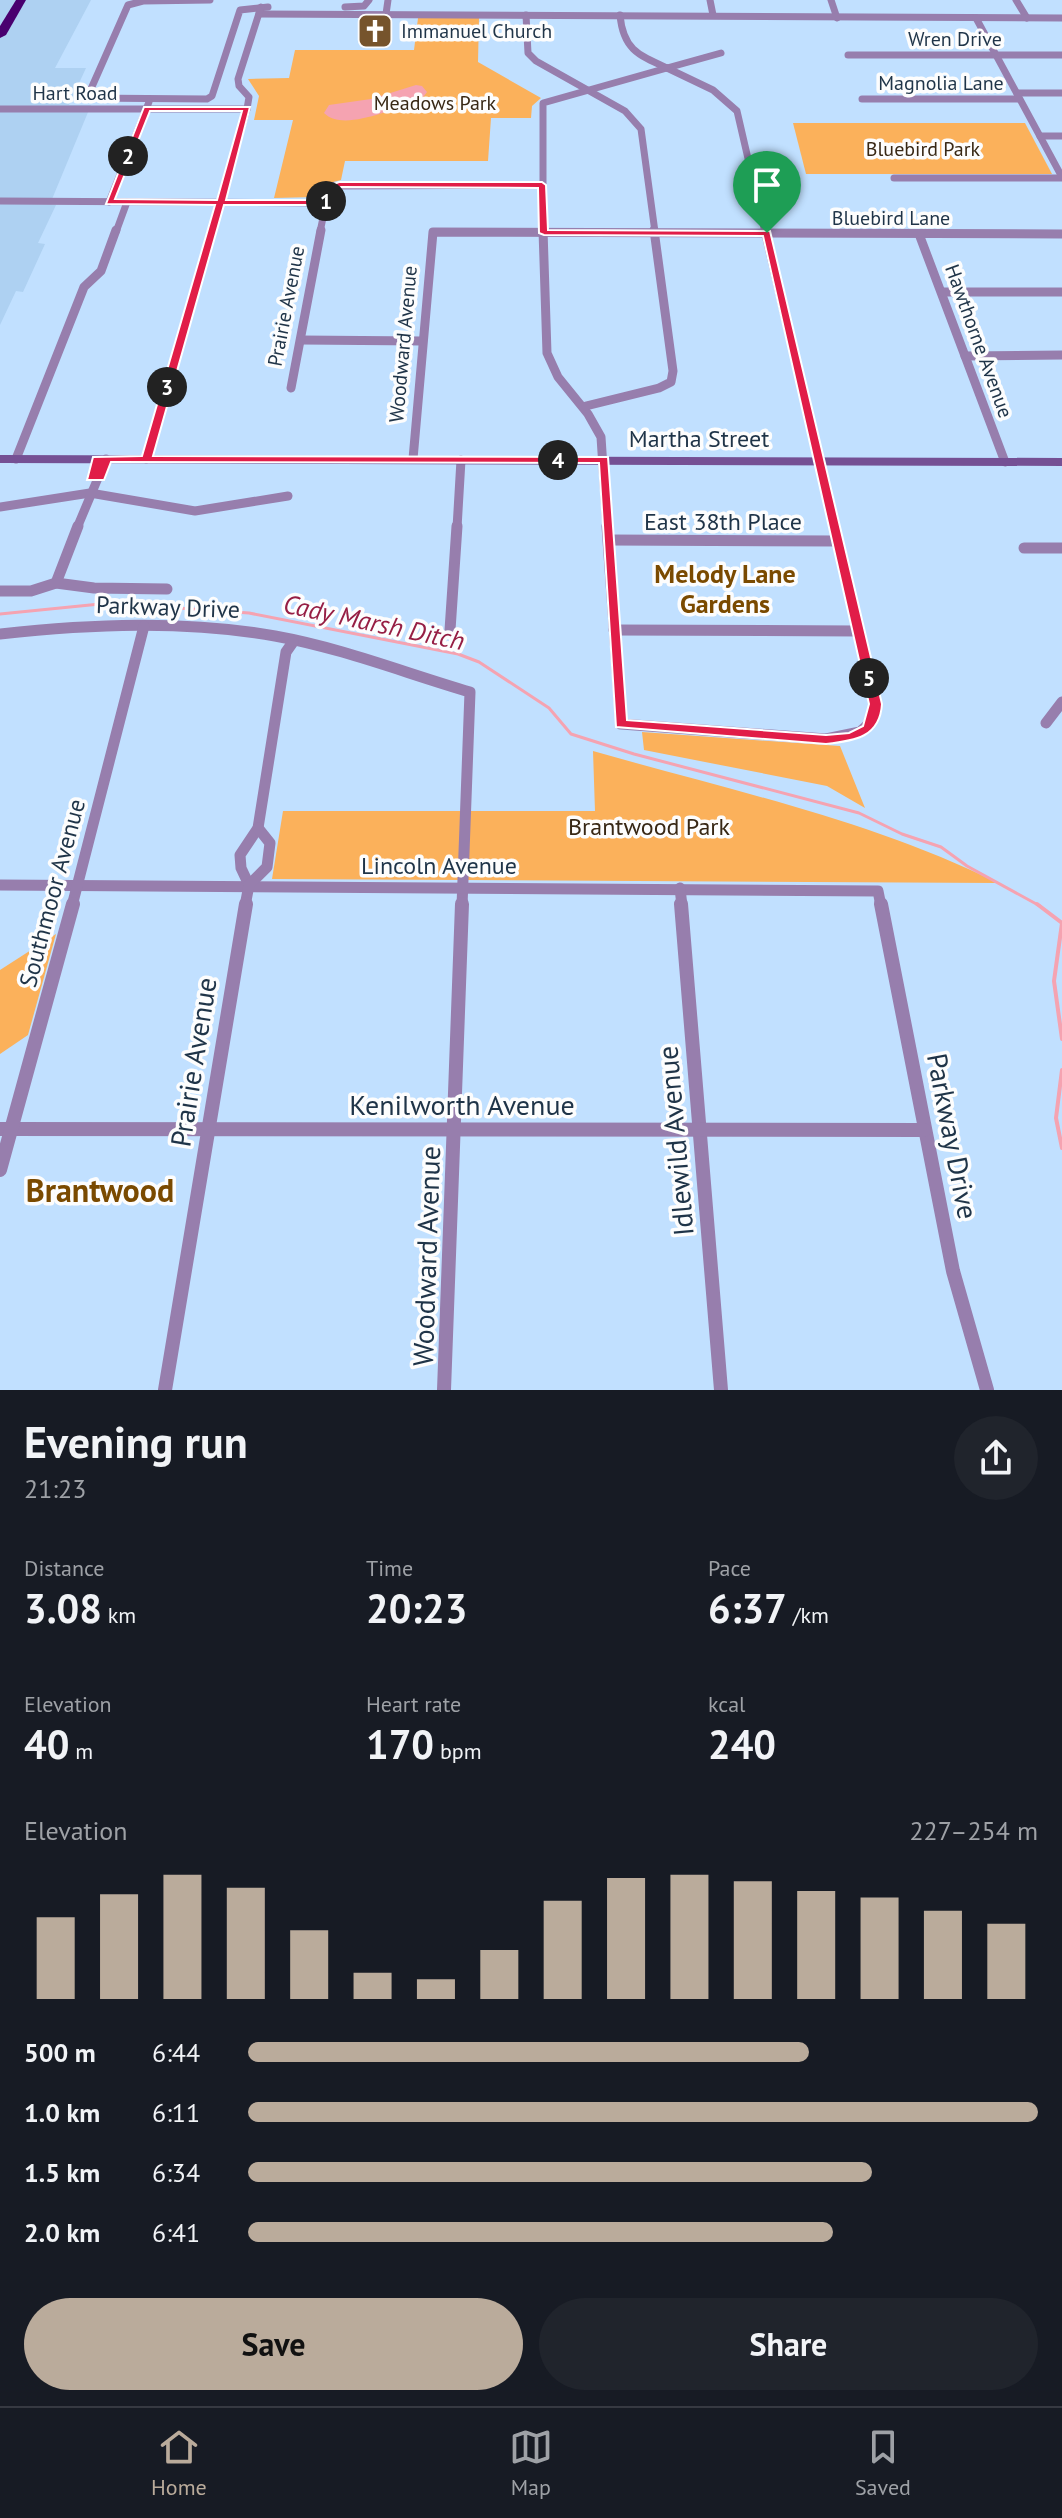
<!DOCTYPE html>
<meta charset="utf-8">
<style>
:root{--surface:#171b24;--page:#20242c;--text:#f1f3f6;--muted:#9ea1a6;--line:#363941;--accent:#baab9b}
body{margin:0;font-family:"PT Sans",sans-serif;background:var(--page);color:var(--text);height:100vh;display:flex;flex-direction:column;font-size:30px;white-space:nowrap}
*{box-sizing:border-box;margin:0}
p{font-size:26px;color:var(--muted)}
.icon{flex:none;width:44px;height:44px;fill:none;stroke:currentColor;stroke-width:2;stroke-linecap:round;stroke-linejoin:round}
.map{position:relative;height:1390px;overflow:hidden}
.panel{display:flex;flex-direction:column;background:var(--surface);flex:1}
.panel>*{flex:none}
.pin{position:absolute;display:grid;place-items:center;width:68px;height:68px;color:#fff;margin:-82px -34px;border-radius:50% 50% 50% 0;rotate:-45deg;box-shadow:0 0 8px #0007}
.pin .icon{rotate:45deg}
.km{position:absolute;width:40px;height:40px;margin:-20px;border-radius:50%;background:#222;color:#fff;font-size:22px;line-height:40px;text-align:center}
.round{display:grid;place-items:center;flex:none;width:84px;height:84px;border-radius:42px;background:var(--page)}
.headline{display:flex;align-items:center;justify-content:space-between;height:136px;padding:0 24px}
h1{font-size:44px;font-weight:700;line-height:60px}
.metrics{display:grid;grid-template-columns:repeat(3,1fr);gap:12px;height:136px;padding:8px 24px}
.metrics div{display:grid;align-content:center}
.metrics b{font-size:40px;font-weight:700}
.metrics small{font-size:22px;font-weight:400}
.metrics p{font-size:22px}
.chart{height:224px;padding:16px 24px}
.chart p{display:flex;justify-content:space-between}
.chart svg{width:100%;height:144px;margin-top:8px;stroke:var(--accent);stroke-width:6}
.primary-button{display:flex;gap:16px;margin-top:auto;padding:16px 24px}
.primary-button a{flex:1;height:92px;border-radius:48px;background:var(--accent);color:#111;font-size:32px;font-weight:700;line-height:92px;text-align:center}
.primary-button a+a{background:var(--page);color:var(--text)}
ul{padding:0 24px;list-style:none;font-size:26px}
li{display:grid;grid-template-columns:128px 96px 1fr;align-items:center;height:60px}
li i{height:20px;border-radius:10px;background:var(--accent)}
.tabs{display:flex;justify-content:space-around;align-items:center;height:112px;border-top:2px solid var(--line);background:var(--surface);font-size:22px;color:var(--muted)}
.tabs a{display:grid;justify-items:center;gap:4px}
.tabs .selected{color:var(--accent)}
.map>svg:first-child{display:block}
.built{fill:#aed1f2}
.green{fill:#fbb15b}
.water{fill:#f5a3b1}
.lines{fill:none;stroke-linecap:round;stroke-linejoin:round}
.stream-far1{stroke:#f5a3b1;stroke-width:3}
.stream{stroke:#f5a3b1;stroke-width:4}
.street-far3{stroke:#977ead;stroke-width:7}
.street-far2{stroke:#977ead;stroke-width:9}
.street-far1{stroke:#977ead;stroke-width:11}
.street{stroke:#977ead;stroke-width:14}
.secondary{fill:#755094;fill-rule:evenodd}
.highway{fill:#49006f;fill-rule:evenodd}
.route{fill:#e11d48;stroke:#fff;stroke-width:2;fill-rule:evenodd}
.labels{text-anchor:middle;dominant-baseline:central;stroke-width:7;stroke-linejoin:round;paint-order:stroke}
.far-poi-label{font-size:20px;fill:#1f3448;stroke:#fdfdfd;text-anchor:start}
.far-street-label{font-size:20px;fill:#1f3448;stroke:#fdfdfd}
.far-park-label{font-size:20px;fill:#382815;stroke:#fdfdfd}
.street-label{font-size:24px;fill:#1f3448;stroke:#fdfdfd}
.park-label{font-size:24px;fill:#382815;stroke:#fdfdfd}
.neighbourhood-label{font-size:26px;font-weight:bold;fill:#7a4a00;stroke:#fdfdfd}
.water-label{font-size:26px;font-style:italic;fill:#961e44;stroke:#fdfdfd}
.near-street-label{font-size:28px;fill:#1f3448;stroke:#fdfdfd}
.near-neighbourhood-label{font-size:32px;font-weight:bold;fill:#7a4a00;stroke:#fdfdfd}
</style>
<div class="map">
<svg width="1062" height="1390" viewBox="0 0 1062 1390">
<rect width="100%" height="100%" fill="#c1e0ff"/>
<!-- built -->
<polygon class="built" points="0,0 91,0 55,68 86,68 69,105 91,105 50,204 56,205 38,243 45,244 23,292 16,291 0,325"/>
<!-- green -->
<g class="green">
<polygon points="418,18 479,18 478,62 541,98 532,106 531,118 491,118 488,161 345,161 341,180 321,185 315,197 274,198 293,120 254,120 259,96 248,79 289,78 295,50 414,50"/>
<polygon points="793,123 1025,123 1052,174 806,174"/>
<polygon points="642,732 840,746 865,808 827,786 644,750"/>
<path d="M593,751C729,790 871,820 998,883L272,879L283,811H595Z"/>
<polygon points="56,934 28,1035 0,1054 0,970"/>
</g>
<!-- water -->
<path class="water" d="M416,85L422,86L427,92L421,100L412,104C389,109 343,132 324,113L329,105L371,99Z"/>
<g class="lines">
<!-- stream-far1 -->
<polyline class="stream-far1" points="0,614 100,604 130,609 163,607 249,613 458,654 479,662 549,708 571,734 634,754 859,813 902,834 941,847 967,866 1040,906"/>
<!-- stream -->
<g class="stream">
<polyline points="1037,904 1062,923"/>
<polyline points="1062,923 1054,981 1062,1039"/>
<polyline points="1062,1070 1056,1118 1062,1148"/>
</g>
<!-- street-far3 -->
<g class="street-far3">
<polyline points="210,0 143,1 128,5 87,98 207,99 212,96 240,10 268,7"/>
<polyline points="710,0 713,15"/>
<polyline points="831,0 837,18"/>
<polyline points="1016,0 1027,18"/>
<polyline points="345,7 364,6 369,0"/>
<polyline points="259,14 1062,18"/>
<polyline points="386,14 388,0"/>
<polyline points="526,15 528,53 536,61 625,111 641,129 655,232"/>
<path d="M620,15C623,49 638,55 667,68"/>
<polyline points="976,18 1062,177"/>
<polyline points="848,55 1062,55"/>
<polyline points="667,68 713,90 737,111 765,232"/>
<polyline points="667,68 721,53"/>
<polyline points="1017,93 1062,93"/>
<polyline points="862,99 1019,99"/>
<polyline points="0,109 247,109"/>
<polyline points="1040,136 1062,136"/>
<polyline points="894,178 1062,178"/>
<polyline points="0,201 326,203"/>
<polyline points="109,202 149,102"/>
<polyline points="116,232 127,202"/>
<polyline points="211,232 247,109 249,97 239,86 238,79 261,7"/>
<polyline points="320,232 329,189 333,186 542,185"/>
<polyline points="433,232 465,232"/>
<polyline points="543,232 543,103 667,68"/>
</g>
<!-- street-far2 -->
<g class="street-far2">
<polyline points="543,230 547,353 558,377 588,414 601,437 607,528"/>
<polyline points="765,230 835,528"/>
<polyline points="919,234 1005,462"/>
<polyline points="943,292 1062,292"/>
<polyline points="301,340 422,341"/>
<polyline points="965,356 1062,355"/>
<polyline points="291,388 321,230"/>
<polyline points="586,406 659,388 671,382 673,371 654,230"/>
<polyline points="16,459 84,287 101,271 116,230"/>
<polyline points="146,459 212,230"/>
<polyline points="413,459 433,232 1062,234"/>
<polyline points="0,507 90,493 195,511 288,496"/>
<polyline points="77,528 106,459"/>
<polyline points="457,528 461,460"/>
</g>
<!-- street-far1 -->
<g class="street-far1">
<polyline points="607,526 621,724 826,739 860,732 871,722 876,704 834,526"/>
<polyline points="609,540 838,541"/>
<polyline points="1024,548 1062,548"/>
<polyline points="56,583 78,526"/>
<polyline points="0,591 31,591 56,583 94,588 167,589"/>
<polyline points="450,630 457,526"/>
<polyline points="614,630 858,631"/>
<path d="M0,634C91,624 185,620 275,636C342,648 405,673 470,692L462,906"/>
<polyline points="1046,723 1062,702"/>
<polyline points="0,885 878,891 881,906"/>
<polyline points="249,885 241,868 240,855 258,828 286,652 293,642"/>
<polyline points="680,888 682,906"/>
<polyline points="72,906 144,626"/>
<polyline points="245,906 249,885 267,867 270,843 258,828"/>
</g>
<!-- street -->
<g class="street">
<polyline points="681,904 721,1390"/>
<polyline points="881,904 953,1271 987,1390"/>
<polyline points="0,1129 924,1130"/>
<polyline points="0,1170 73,904"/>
<polyline points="165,1390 246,904"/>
<polyline points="444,1390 462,904"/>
</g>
<!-- secondary -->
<polygon class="secondary" points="0,455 1062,458 1062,466 0,463"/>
<!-- highway -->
<polygon class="highway" points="16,0 26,0 6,35 0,38 0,26"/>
</g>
<!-- route -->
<path class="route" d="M144,107H250L226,200H322L326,187L339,182H542L546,185L548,230L770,231L882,704C880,737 855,741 826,744L616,727L599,463L111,462L104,480H87L93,457L142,456L215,205L106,204ZM150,111H242L217,200L115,199ZM341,187L538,188L539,233L544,235L763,236L869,704L863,726L849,733L826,735L627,720L608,457L153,456L224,205H326L330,203L333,191Z"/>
<!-- icons -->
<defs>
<symbol id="church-square" viewBox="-11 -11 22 22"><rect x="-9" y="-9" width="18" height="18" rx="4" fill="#76542c" stroke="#fdfdfd"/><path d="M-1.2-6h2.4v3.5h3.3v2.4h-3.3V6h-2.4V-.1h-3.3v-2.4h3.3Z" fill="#fff"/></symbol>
</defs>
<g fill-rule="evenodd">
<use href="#church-square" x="355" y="11" width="40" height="40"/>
</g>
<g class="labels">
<!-- far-poi labels -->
<g class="far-poi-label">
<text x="401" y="31">Immanuel Church</text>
</g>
<!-- far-street labels -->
<g class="far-street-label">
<text x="955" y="39">Wren Drive</text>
<text x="941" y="83">Magnolia Lane</text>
<text x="75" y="93">Hart Road</text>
<text x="891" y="218">Bluebird Lane</text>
<text transform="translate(286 306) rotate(-79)">Prairie Avenue</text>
<text transform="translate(979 341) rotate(70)">Hawthorne Avenue</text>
<text transform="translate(403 344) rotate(-85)">Woodward Avenue</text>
</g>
<!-- far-park labels -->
<g class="far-park-label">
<text x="435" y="103">Meadows Park</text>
<text x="923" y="149">Bluebird Park</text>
</g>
<!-- street labels -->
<g class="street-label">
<text x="699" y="438">Martha Street</text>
<text x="723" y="521">East 38th Place</text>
<text transform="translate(168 607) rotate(2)">Parkway Drive</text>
<text x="439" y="865">Lincoln Avenue</text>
<text transform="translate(52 893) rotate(-75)">Southmoor Avenue</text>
</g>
<!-- park labels -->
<g class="park-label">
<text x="649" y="826">Brantwood Park</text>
</g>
<!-- neighbourhood labels -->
<g class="neighbourhood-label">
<text x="725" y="573">Melody Lane<tspan x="725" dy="30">Gardens</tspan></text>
</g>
<!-- water labels -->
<g class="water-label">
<text transform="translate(374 622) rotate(12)">Cady Marsh Ditch</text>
</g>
<!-- near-street labels -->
<g class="near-street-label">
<text transform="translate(193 1062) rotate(-81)">Prairie Avenue</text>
<text x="462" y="1104">Kenilworth Avenue</text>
<text transform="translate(953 1136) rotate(79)">Parkway Drive</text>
<text transform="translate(675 1141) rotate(-95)">Idlewild Avenue</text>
<text transform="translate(426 1256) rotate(-88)">Woodward Avenue</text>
</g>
<!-- near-neighbourhood labels -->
<g class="near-neighbourhood-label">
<text x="100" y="1190">Brantwood</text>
</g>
</g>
</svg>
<div class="pin" style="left:767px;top:233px;background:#1e9e55"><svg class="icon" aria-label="arrive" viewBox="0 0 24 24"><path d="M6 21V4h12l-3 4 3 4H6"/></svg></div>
<b class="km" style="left:326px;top:201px">1</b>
<b class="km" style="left:128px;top:156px">2</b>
<b class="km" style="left:167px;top:387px">3</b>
<b class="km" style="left:558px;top:460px">4</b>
<b class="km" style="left:869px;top:678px">5</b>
</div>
<section class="panel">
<div class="headline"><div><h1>Evening run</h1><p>21:23</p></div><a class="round"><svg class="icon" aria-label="share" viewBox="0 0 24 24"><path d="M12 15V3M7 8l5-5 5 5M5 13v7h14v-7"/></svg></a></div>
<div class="metrics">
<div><p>Distance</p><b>3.08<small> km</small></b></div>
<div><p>Time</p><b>20:23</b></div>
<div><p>Pace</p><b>6:37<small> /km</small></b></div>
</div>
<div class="metrics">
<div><p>Elevation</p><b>40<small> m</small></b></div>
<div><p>Heart rate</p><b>170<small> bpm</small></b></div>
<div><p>kcal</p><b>240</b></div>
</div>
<div class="chart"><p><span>Elevation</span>227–254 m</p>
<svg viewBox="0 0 160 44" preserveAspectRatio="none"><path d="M5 44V19M15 44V12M25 44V6M35 44V10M45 44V23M55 44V36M65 44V38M75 44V29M85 44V14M95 44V7M105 44V6M115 44V8M125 44V11M135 44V13M145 44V17M155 44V21"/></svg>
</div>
<ul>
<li><b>500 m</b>6:44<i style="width:71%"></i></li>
<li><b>1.0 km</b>6:11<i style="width:100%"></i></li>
<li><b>1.5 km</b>6:34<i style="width:79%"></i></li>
<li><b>2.0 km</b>6:41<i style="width:74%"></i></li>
</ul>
<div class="primary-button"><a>Save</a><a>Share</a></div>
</section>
<nav class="tabs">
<a class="selected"><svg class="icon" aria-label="home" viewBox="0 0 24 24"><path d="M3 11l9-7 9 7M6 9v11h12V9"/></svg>Home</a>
<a><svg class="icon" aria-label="map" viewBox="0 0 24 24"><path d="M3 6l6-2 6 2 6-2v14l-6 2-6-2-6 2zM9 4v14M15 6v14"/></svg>Map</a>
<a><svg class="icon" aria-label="saved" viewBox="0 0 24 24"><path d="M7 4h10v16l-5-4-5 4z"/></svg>Saved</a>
</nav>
